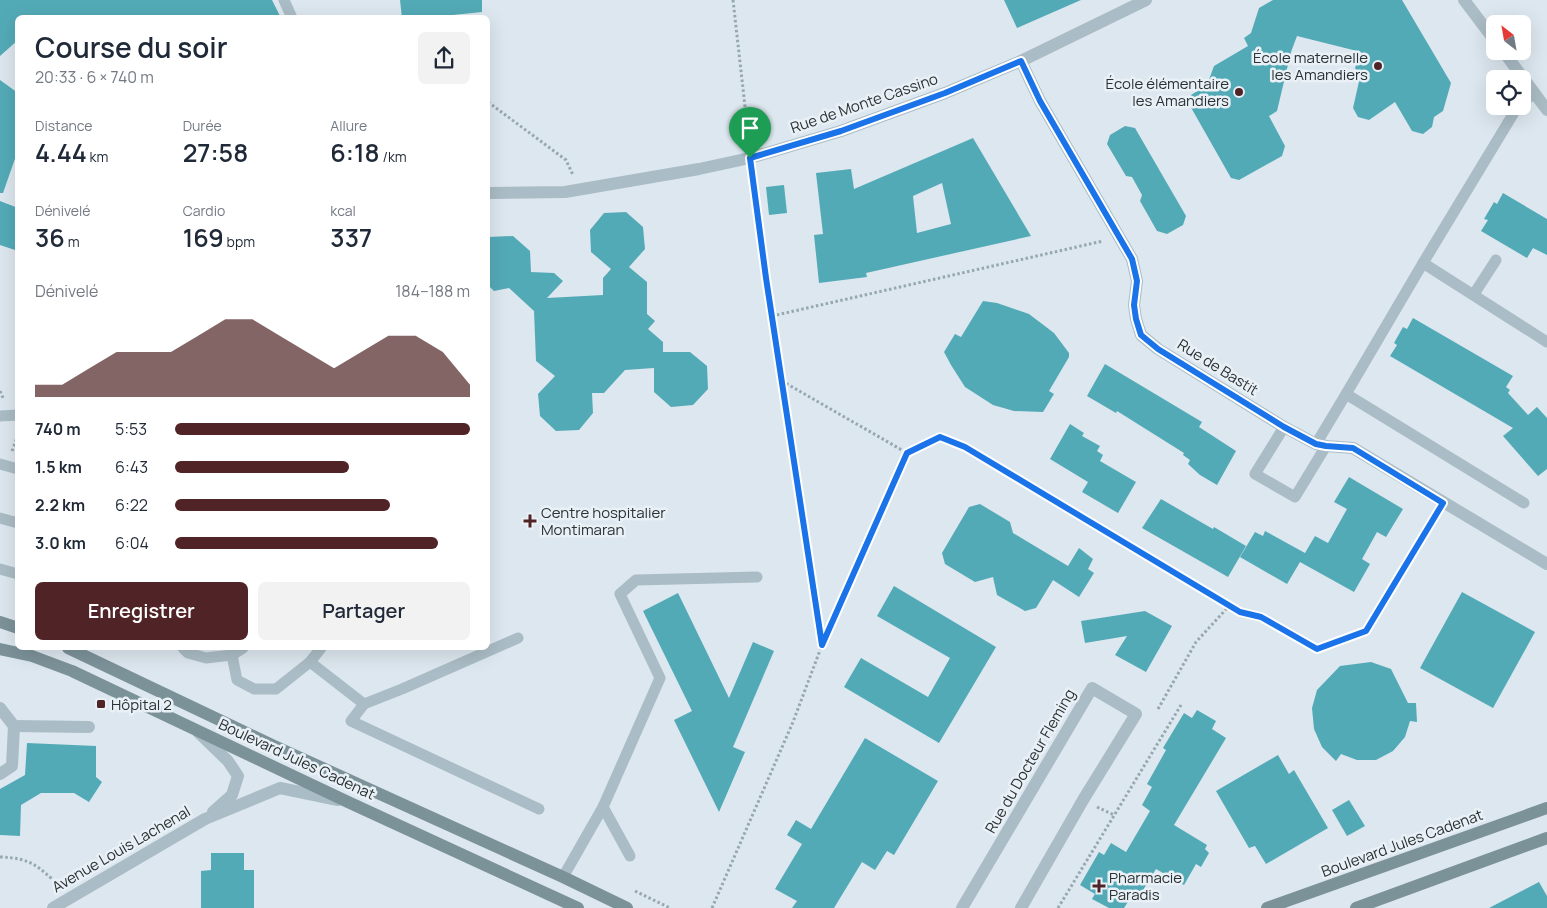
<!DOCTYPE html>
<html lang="fr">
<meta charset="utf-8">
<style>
:root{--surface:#fff;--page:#f2f2f3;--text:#1f2937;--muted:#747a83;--accent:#502426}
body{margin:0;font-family:Manrope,sans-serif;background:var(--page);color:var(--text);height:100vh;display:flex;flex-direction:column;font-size:19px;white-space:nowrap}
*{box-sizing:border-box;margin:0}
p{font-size:16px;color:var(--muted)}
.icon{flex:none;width:28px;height:28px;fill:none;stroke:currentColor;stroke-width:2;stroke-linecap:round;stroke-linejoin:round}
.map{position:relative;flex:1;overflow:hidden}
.drawer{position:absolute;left:15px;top:15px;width:475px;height:635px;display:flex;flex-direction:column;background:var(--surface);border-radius:8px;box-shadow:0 5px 20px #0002}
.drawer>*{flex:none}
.needle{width:32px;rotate:329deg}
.tools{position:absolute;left:1486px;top:15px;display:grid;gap:10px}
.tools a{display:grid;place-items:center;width:45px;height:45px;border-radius:8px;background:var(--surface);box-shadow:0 5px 20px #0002;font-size:25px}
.pin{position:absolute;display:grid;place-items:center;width:42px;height:42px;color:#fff;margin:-51px -21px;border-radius:50% 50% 50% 0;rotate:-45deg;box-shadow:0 0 5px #0007}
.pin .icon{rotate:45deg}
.round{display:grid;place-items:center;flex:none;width:52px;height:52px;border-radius:8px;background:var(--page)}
.overview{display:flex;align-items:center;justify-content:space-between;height:85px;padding:0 20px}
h1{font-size:28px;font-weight:600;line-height:38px}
.metrics{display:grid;grid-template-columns:repeat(3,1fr);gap:8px;height:85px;padding:5px 20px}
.metrics div{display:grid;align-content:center}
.metrics b{font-size:25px;font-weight:600}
.metrics small{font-size:14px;font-weight:400}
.metrics p{font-size:14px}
.chart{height:140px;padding:10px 20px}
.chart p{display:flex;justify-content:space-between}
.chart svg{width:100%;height:90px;margin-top:5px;fill:var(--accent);opacity:.7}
.action{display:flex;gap:10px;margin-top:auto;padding:10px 20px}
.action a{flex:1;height:58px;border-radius:8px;background:var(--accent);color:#fff;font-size:20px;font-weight:600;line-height:58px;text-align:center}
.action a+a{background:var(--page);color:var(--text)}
ul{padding:0 20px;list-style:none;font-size:16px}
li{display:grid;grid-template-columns:80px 60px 1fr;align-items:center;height:38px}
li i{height:12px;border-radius:6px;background:var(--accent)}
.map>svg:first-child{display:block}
.building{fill:#53aab7;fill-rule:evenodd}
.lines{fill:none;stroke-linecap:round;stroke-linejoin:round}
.path{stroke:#95a8b1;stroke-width:3;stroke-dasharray:2.5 2.5;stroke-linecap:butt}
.lane{stroke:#aabcc5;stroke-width:11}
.street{stroke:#aabcc5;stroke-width:12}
.secondary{stroke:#7c9299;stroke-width:12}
.route-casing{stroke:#fff;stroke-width:10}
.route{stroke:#1a73e8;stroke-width:6}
.poi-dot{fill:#502426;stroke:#e9f1f7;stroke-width:2}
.labels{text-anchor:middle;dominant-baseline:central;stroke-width:5;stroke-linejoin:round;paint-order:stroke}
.poi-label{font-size:15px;fill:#293234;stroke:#e9f1f7;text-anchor:start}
.street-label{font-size:15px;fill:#293234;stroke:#e9f1f7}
</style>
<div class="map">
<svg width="1547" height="908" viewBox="0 0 1547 908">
<rect width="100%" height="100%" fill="#dde7ef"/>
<!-- building -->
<g class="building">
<polygon points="0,0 272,0 281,18 18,18 18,40 0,56"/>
<polygon points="400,0 482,0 482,12 424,18 402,18"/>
<polygon points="1004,0 1081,0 1017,28"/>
<polygon points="1273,0 1402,0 1451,83 1443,111 1434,117 1432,127 1423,134 1412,131 1395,102 1369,120 1358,117 1353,108 1360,77 1355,68 1361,52 1297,36 1291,52 1277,111 1269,116 1285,146 1282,156 1239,180 1231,178 1189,104 1191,95 1207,85 1214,66 1248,46 1244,38 1251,33 1259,8"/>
<polygon points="0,80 18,93 18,150 3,193 0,193"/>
<polygon points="1125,126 1135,128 1186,216 1183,225 1167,234 1157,231 1140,201 1142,195 1132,177 1126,176 1107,144 1110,135"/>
<path d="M973,138L1031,236L866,273L867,277L819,283L814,235L823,234L816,173L851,169L854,189ZM942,183L951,224L917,233L913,196Z"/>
<polygon points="784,185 787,213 769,215 766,187"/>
<polygon points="1503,193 1547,219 1547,255 1533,248 1527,258 1481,231 1488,220 1484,219 1494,202 1497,204"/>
<polygon points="0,201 18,208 18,251 0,245"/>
<polygon points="626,212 643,227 645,249 629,267 647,282 647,314 655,321 648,329 663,342 663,352 690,352 707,366 708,389 693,405 671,407 654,392 654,368 625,370 604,393 592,393 593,413 579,430 556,431 540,416 538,394 555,376 536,361 534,311 509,288 494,291 488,285 488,237 513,236 530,251 531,272 554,273 563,281 547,298 603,295 603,278 611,269 591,252 590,230 604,213"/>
<polygon points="983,301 997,303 1029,314 1054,333 1069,353 1069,357 1049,391 1054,394 1043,412 1014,411 993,405 965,387 951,365 944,352 955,334 961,337"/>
<polygon points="1413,318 1513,376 1506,387 1510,390 1508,393 1528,415 1537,407 1547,418 1547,469 1538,476 1503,436 1513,428 1390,356 1397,345 1394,343 1403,327 1407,329"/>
<polygon points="1105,364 1202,422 1199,427 1236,451 1217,485 1200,475 1188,464 1190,460 1183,455 1184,453 1117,411 1116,413 1087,396"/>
<polygon points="1070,424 1084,433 1082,436 1100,446 1097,451 1103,455 1100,461 1136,482 1118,513 1082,492 1088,482 1050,459"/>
<polygon points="1349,477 1403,509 1386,537 1377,532 1362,559 1370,564 1354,592 1300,562 1287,584 1240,557 1255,532 1263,536 1265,531 1305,553 1315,536 1328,543 1347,509 1334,502"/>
<polygon points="1161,499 1213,529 1214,527 1246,546 1228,577 1142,528"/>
<polygon points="980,504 1010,522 1013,533 1068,566 1079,548 1093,559 1088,569 1094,573 1079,597 1053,580 1036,608 1025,611 997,595 993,577 975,582 945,564 942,553 969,507"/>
<polygon points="894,586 996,647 939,743 844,687 861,658 928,697 950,658 877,616"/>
<polygon points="1462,592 1535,632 1493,708 1420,668"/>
<polygon points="678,593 729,698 753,642 774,651 733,747 745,752 719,812 674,720 692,711 643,611"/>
<polygon points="1145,611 1172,626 1146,672 1115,655 1127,636 1085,643 1081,621"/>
<polygon points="1371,662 1391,669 1408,703 1416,703 1417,722 1410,721 1405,737 1393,751 1376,760 1357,760 1341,754 1336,761 1322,747 1314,729 1312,708 1317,690 1340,666"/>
<polygon points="1197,710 1216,721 1212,729 1226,738 1174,825 1207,845 1205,849 1209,853 1201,867 1196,864 1184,885 1156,869 1137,900 1131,897 1124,908 1109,908 1092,899 1095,894 1080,885 1099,852 1104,855 1111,843 1126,852 1150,811 1142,805 1152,787 1147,784 1166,750 1163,748 1184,713 1192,718"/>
<polygon points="865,738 938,781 894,855 887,851 875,870 862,862 834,908 792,908 797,901 775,889 802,844 787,835 796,820 811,829"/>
<polygon points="27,743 96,746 96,777 102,782 89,802 74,793 41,793 21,805 20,836 0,835 0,789 25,775"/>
<polygon points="1278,755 1289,774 1294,770 1328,828 1266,864 1255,846 1249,848 1216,791"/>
<polygon points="1349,800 1365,826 1347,836 1332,810"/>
<polygon points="211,853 244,853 244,870 254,870 254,908 201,908 201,871 211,870"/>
<polygon points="1539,882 1547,896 1547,908 1489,908"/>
</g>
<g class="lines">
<!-- path -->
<g class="path">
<polyline points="733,0 749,142"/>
<polyline points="488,102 566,160 573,175"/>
<polyline points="772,316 1103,241"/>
<polyline points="782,381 907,453"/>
<polyline points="0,391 4,400"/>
<polyline points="12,451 18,435"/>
<polyline points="822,644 907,453 940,437 965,447 1240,613 1261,617 1317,649 1366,631 1435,516"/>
<polyline points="1158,709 1196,642 1229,606"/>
<polyline points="1097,807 1114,815"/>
<path d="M0,857C32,858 37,866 60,886"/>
<polyline points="635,891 670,908"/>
<polyline points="712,908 793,722 822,645 766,278 752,173"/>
<polyline points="1058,908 1181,705"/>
</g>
<!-- lane -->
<g class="lane">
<polyline points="284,0 292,18"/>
<polyline points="1522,103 1534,93"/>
<polyline points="1518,106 1423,263 1346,394 1524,503"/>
<polyline points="1423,263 1547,342"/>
<polyline points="1474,294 1496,260"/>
<polyline points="0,416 18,415"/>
<polyline points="1284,427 1255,474 1295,497 1326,446"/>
<polyline points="1316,444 1346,394"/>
<polyline points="0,464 18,469"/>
<polyline points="0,518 18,523"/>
<polyline points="0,569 18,574"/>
<polyline points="518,638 402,689 364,704 351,721 539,809"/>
<polyline points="183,648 188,653 206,658 232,655 243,648"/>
<polyline points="232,655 237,680 254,689 276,689 310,662 321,648"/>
<polyline points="310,662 364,704"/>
<polyline points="603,807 630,856"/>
<polyline points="563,877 603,807 660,678 620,594 636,580 757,577"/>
</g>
<!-- street -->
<g class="street">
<polyline points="1464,0 1495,41"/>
<polyline points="1503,51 1547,110"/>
<polyline points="1021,61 1040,101 1132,259 1137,281 1134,305 1136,319 1141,335 1158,349 1284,427 1316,444 1326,446 1353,448 1547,564"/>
<polyline points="488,193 565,192 699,169 750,158 841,131 945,93 1021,61 1146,0"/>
<polyline points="0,708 14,726 12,766 0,774"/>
<polyline points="14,726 89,727"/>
<polyline points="198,732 228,761 238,776 232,795 213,812"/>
<polyline points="53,908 205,819 280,788 338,800"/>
<polyline points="962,908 1092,688 1136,714 1083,800 1021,908"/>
</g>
<!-- secondary -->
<g class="secondary">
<polyline points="0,622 18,628"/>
<polyline points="68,648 274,746 563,877 627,908"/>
<polyline points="0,649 32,656 72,671 348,802 578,908"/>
<polyline points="1267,908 1547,808"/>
<polyline points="1356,908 1547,838"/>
</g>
</g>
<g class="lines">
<defs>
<polygon id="route" points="1021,61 1040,101 1132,259 1137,281 1134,305 1136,319 1141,335 1158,349 1284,427 1316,444 1326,446 1353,448 1443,503 1366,631 1317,649 1261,617 1240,612 965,447 940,437 907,453 822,645 766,278 750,158 841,131 945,93"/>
</defs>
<!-- route casing -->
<use href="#route" class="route-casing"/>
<!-- route -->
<use href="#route" class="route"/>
</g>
<!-- markers -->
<g class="poi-dot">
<circle cx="1378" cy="66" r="5"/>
<circle cx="1239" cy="92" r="5"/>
<path d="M527.5 513.5h5v5h5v5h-5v5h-5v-5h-5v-5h5z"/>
<rect x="96" y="699" width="10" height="10" rx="2.5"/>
<path d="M1096.5 878.5h5v5h5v5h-5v5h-5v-5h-5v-5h5z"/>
</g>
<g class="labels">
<!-- poi labels -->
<g class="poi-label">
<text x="1368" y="57" text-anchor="end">École maternelle<tspan x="1368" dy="17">les Amandiers</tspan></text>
<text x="1229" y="83" text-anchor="end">École élémentaire<tspan x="1229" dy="17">les Amandiers</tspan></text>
<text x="541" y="512">Centre hospitalier<tspan x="541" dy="17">Montimaran</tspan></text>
<text x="111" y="704">Hôpital 2</text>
<text x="1109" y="877">Pharmacie<tspan x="1109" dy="17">Paradis</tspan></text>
</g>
<!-- street labels -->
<g class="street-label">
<text transform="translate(864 103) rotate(-19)">Rue de Monte Cassino</text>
<text transform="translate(1218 367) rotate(32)">Rue de Bastit</text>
<text transform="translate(297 759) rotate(25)">Boulevard Jules Cadenat</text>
<text transform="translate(1030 761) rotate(-60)">Rue du Docteur Fleming</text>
<text transform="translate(1402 843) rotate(-20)">Boulevard Jules Cadenat</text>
<text transform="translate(121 849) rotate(-30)">Avenue Louis Lachenal</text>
</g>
</g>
</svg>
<div class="tools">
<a><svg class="needle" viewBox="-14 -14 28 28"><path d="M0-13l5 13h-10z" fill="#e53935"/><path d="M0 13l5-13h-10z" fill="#747a83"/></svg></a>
<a><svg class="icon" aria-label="locate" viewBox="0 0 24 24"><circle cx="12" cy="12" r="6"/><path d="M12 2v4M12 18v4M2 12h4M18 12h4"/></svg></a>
</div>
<div class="pin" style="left:750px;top:158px;background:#1e9e55"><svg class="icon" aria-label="arrive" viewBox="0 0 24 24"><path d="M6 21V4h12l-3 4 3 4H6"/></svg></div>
<section class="drawer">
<div class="overview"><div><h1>Course du soir</h1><p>20:33 · 6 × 740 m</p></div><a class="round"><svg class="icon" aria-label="share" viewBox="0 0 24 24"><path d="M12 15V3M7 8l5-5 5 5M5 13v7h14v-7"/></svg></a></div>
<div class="metrics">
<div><p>Distance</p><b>4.44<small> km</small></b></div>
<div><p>Durée</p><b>27:58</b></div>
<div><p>Allure</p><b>6:18<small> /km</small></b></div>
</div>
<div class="metrics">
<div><p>Dénivelé</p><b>36<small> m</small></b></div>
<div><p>Cardio</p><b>169<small> bpm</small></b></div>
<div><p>kcal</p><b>337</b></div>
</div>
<div class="chart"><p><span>Dénivelé</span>184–188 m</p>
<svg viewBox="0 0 160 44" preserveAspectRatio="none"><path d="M0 44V38L10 38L20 30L30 22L40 22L50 22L60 14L70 6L80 6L90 14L100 22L110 30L120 22L130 14L140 14L150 22L160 38V44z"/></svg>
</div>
<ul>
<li><b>740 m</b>5:53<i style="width:100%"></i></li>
<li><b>1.5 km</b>6:43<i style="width:59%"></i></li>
<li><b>2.2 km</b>6:22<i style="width:73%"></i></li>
<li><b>3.0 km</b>6:04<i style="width:89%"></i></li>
</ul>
<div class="action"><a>Enregistrer</a><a>Partager</a></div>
</section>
</div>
